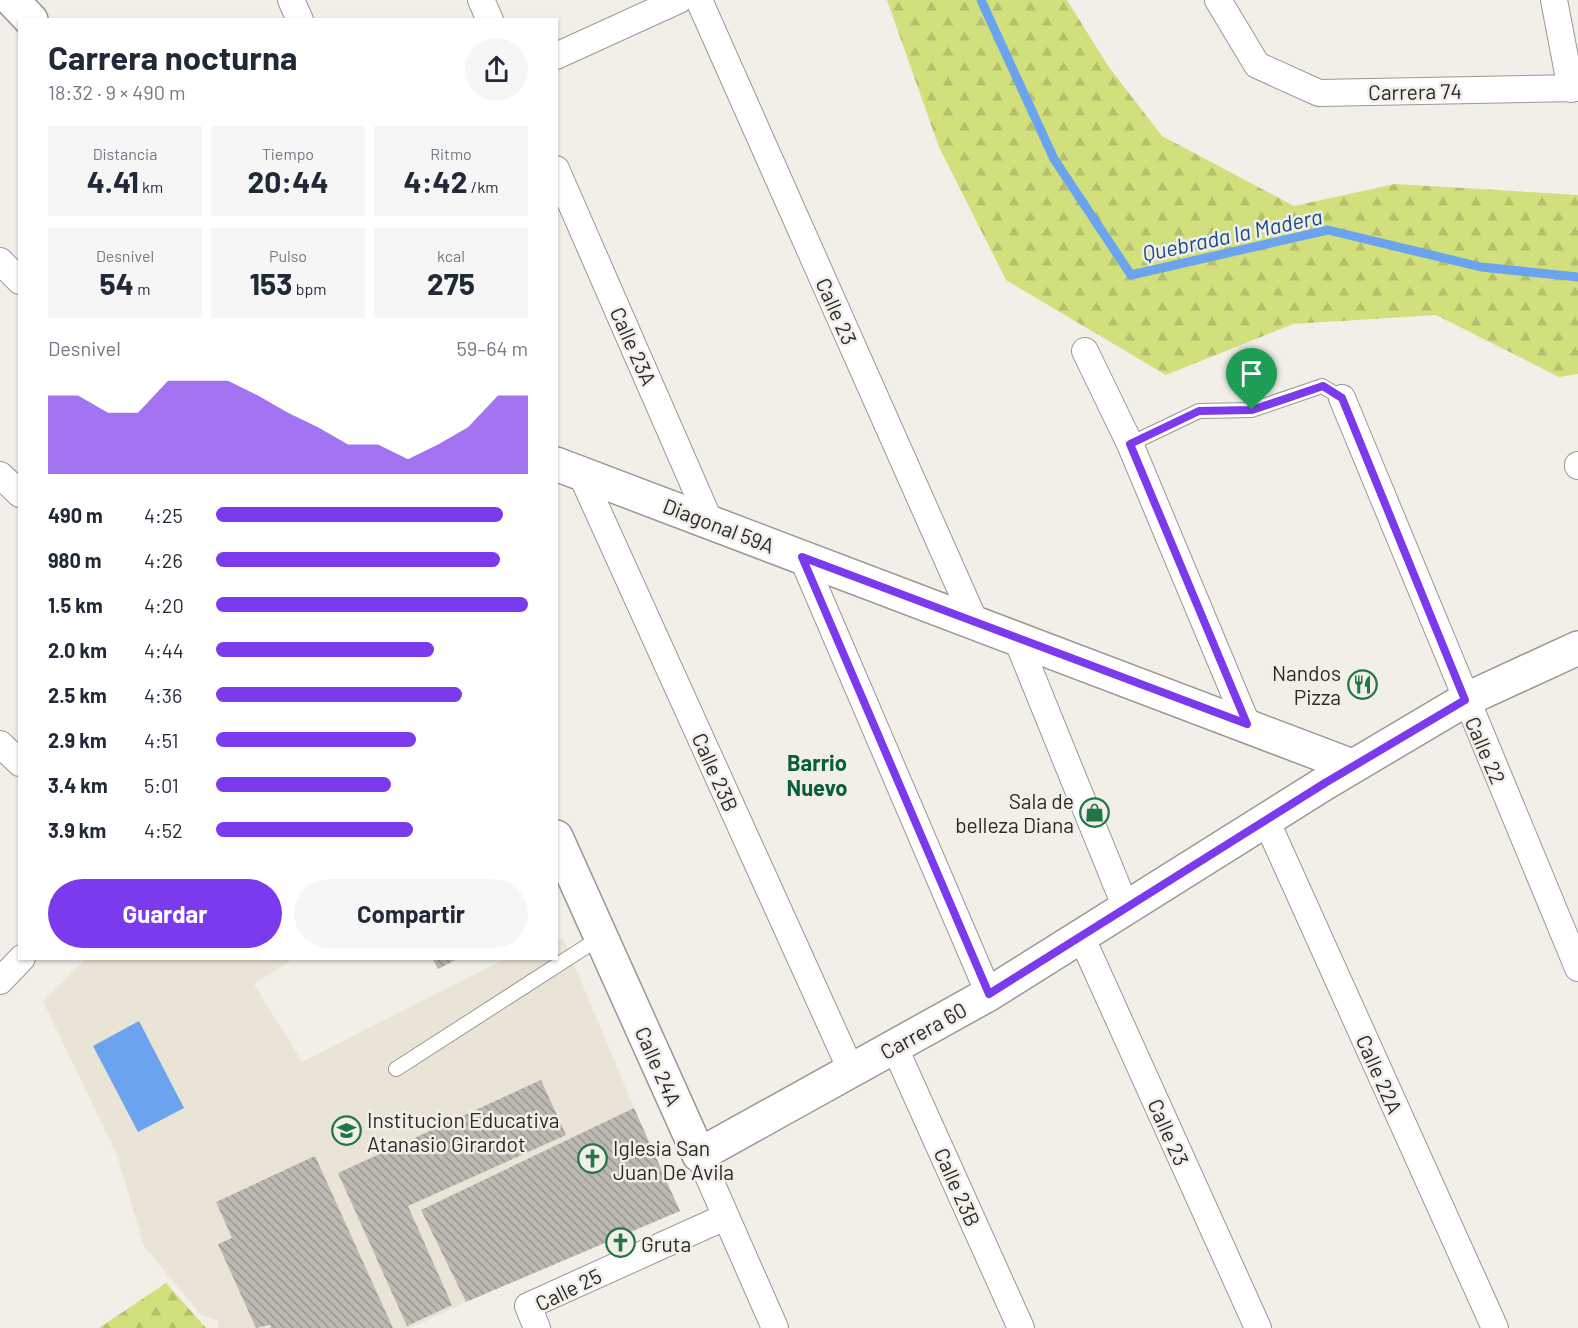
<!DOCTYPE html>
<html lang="es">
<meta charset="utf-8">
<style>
:root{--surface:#fff;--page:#f6f6f7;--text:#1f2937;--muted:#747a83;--accent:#7c3aed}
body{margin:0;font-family:Barlow,sans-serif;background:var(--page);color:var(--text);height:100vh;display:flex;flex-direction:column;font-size:22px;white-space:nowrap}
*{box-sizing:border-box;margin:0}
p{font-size:20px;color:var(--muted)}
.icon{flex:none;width:33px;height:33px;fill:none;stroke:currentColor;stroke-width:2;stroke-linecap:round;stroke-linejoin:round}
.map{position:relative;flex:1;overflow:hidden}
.sheet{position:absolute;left:18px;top:18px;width:540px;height:942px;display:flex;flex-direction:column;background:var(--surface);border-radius:0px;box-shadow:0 2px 4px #0004}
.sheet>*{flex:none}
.pin{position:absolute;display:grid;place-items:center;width:51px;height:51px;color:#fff;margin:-62px -26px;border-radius:50% 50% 50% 0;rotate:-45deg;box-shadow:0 0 6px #0007}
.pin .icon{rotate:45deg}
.round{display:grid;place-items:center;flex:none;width:63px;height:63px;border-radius:32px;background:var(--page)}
.summary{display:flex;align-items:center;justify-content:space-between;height:102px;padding:0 30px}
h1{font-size:33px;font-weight:700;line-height:45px}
.stats{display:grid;grid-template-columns:repeat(3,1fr);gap:9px;height:102px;padding:6px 30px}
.stats div{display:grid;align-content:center;border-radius:0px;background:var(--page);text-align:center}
.stats b{font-size:30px;font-weight:700}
.stats small{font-size:16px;font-weight:400}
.stats p{font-size:16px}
.chart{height:168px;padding:12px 30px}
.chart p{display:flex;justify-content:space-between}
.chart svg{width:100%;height:108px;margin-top:6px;fill:var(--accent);opacity:.7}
.action{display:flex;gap:12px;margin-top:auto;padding:12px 30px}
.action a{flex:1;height:69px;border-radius:36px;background:var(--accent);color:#fff;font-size:24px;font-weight:700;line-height:69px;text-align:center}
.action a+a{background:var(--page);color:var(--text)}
ul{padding:0 30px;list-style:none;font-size:20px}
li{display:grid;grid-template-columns:96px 72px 1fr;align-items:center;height:45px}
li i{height:15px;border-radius:8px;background:var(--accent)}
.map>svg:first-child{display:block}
.built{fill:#e9e4d6}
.forest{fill:url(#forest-firs)}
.water{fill:#6ca3ee}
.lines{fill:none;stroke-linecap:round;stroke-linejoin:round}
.stream{stroke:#6ca3ee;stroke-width:9}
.building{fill:url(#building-back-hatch)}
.service-casing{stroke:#9a9891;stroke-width:16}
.minor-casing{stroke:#9a9891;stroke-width:28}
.secondary-casing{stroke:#9a9891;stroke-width:36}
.service{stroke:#fff;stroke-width:14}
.minor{stroke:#fff;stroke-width:26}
.secondary{stroke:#fff;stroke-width:33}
.route-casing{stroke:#fff;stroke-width:12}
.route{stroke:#7c3aed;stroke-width:8}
.labels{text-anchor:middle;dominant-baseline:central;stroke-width:5;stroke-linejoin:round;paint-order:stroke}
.street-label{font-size:21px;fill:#2a2a27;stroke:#f1efe8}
.poi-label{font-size:21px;fill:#2a2a27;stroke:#f1efe8;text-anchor:start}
.water-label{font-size:22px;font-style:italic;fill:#164a8d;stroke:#f1efe8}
.neighbourhood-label{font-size:22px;font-weight:bold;fill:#0b5f36;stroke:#f1efe8}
</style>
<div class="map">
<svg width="1578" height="1328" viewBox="0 0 1578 1328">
<defs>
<pattern id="forest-firs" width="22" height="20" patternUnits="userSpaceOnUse" patternTransform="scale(1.5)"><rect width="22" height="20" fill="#d1e07d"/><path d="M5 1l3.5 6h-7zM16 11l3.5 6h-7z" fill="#b4c06c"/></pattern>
<pattern id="building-back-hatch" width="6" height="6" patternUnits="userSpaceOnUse" patternTransform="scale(1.5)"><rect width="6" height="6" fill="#bbb9b2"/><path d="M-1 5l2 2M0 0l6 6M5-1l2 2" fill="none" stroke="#989791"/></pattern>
</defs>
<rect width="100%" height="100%" fill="#f1efe8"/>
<!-- built -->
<polygon class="built" points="563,938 634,1108 422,1210 466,1302 411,1328 218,1328 218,1320 201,1315 144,1246 117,1155 43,1001 86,959 293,959 254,984 302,1062 505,959 556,958 557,940"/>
<!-- forest -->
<g class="forest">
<polygon points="887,0 1067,0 1108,66 1162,136 1294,206 1395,184 1578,195 1578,374 1559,377 1436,315 1293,324 1166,375 1006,280 939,147"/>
<polygon points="166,1283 206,1328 99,1328"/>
</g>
<!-- water -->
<polygon class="water" points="139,1021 184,1108 138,1132 93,1046"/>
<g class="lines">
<!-- stream -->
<polyline class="stream" points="981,0 1054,159 1131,275 1328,230 1481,267 1578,277"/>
</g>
<!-- building -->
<g class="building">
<polygon points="432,958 459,958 438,969"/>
<polygon points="541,1080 566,1135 408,1206 452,1305 407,1326 338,1173"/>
<polygon points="634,1108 680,1211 466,1302 421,1210"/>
<polygon points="315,1156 393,1328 271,1328 270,1325 256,1328 218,1244 232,1238 216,1202"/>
</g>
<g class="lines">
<defs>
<g id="service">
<polyline points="1130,444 1199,411 1252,410 1322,386 1342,398"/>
<polyline points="396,1069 601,937"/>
</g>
<g id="minor">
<polyline points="291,0 300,20"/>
<polyline points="481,0 490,20"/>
<polyline points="699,0 975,622"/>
<polyline points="1218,0 1257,65 1319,93 1578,88"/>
<polyline points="1554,0 1571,89"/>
<polyline points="556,56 679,0"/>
<polyline points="556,169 710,522"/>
<polyline points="0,261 20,281"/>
<polyline points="1085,351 1130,444 1247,724"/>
<polyline points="1342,398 1578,968"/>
<polyline points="1578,465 1578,466"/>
<polyline points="581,474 851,1070"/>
<polyline points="0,475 20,494"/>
<polyline points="802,557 989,994"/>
<polyline points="1016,637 1126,908"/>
<polyline points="0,744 20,763"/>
<polyline points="1266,820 1495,1328"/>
<polyline points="1081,936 1258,1328"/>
<polyline points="0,981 22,958"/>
<polyline points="894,1046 1021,1328"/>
<polyline points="699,1155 775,1328"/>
<polyline points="537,1328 528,1306 725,1217"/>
</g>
<g id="secondary">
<polyline points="12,0 31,20"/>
<polyline points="556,464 1352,766"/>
<polyline points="556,837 699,1155 989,994 1325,783 1465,700 1578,648"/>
</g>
</defs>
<!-- service casing -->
<use href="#service" class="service-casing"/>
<!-- minor casing -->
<use href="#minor" class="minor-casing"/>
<!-- secondary casing -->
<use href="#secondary" class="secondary-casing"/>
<!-- service -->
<use href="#service" class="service"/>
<!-- minor -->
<use href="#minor" class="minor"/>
<!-- secondary -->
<use href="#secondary" class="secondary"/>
</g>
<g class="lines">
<defs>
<polygon id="route" points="1323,386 1342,398 1465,700 1325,783 989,994 802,557 1247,724 1130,444 1199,411 1252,410"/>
</defs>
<!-- route casing -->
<use href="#route" class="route-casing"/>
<!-- route -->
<use href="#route" class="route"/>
</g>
<!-- icons -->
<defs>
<symbol id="restaurant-ring" viewBox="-11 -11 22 22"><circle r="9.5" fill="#f1efe8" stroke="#217648" stroke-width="1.5"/><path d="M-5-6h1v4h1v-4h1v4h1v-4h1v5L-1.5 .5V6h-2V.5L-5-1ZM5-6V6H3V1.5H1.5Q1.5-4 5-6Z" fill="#217648"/></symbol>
<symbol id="shop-ring" viewBox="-11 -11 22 22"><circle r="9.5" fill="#f1efe8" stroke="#217648" stroke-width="1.5"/><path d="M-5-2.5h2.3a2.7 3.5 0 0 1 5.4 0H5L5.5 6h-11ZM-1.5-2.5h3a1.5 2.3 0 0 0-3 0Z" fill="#217648"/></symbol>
<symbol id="school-ring" viewBox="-11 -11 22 22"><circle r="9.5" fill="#f1efe8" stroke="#217648" stroke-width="1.5"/><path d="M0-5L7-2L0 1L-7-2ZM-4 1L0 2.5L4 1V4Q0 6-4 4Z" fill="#217648"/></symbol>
<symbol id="church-ring" viewBox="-11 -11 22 22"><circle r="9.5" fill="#f1efe8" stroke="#217648" stroke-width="1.5"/><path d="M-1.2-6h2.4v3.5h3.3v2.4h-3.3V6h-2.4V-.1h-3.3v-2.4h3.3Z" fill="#217648"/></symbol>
</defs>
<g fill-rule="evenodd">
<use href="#restaurant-ring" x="1346" y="668" width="33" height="33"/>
<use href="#shop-ring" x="1078" y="796" width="33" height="33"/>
<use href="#school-ring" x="330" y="1114" width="33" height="33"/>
<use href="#church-ring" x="576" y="1142" width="33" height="33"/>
<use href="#church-ring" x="604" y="1226" width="33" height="33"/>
</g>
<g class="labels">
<!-- street labels -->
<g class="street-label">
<text transform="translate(1415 91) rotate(-1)">Carrera 74</text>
<text transform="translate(837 311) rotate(66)">Calle 23</text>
<text transform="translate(634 346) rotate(66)">Calle 23A</text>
<text transform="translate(719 525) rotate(21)">Diagonal 59A</text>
<text transform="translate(1486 750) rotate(67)">Calle 22</text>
<text transform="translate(716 772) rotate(66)">Calle 23B</text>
<text transform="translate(923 1030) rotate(-29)">Carrera 60</text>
<text transform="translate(659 1066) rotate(66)">Calle 24A</text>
<text transform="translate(1380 1074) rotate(66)">Calle 22A</text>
<text transform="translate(1169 1132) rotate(66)">Calle 23</text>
<text transform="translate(958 1187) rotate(66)">Calle 23B</text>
<text transform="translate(568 1289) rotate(-26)">Calle 25</text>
</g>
<!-- poi labels -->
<g class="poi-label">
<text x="1341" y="672" text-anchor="end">Nandos<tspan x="1341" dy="24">Pizza</tspan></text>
<text x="1074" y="800" text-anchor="end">Sala de<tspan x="1074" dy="24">belleza Diana</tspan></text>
<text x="367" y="1119">Institucion Educativa<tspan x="367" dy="24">Atanasio Girardot</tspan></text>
<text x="613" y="1147">Iglesia San<tspan x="613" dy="24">Juan De Avila</tspan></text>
<text x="641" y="1243">Gruta</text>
</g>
<!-- water labels -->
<g class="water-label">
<text transform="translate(1232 234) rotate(-12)">Quebrada la Madera</text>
</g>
<!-- neighbourhood labels -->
<g class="neighbourhood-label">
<text x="817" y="762">Barrio<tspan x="817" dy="25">Nuevo</tspan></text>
</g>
</g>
</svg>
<div class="pin" style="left:1252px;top:410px;background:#1e9e55"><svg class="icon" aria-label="arrive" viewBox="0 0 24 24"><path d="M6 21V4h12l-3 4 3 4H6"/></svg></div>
<section class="sheet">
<div class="summary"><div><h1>Carrera nocturna</h1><p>18:32 · 9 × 490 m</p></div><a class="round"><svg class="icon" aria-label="share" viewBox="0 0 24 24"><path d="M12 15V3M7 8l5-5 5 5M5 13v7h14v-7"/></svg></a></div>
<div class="stats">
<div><p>Distancia</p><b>4.41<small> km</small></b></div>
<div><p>Tiempo</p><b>20:44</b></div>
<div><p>Ritmo</p><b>4:42<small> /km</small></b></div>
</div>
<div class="stats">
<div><p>Desnivel</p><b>54<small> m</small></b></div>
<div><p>Pulso</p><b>153<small> bpm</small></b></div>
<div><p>kcal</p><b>275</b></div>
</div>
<div class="chart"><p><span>Desnivel</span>59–64 m</p>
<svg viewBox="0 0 160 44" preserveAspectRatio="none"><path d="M0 44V12L10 12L20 19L30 19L40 6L50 6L60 6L70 12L80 19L90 25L100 32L110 32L120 38L130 32L140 25L150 12L160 12V44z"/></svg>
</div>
<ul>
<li><b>490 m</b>4:25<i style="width:92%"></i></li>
<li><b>980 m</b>4:26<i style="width:91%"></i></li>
<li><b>1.5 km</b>4:20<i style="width:100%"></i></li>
<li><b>2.0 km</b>4:44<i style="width:70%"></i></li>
<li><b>2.5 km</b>4:36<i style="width:79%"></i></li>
<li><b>2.9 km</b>4:51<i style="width:64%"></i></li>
<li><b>3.4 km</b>5:01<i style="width:56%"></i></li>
<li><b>3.9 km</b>4:52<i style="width:63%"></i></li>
</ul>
<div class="action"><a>Guardar</a><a>Compartir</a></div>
</section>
</div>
